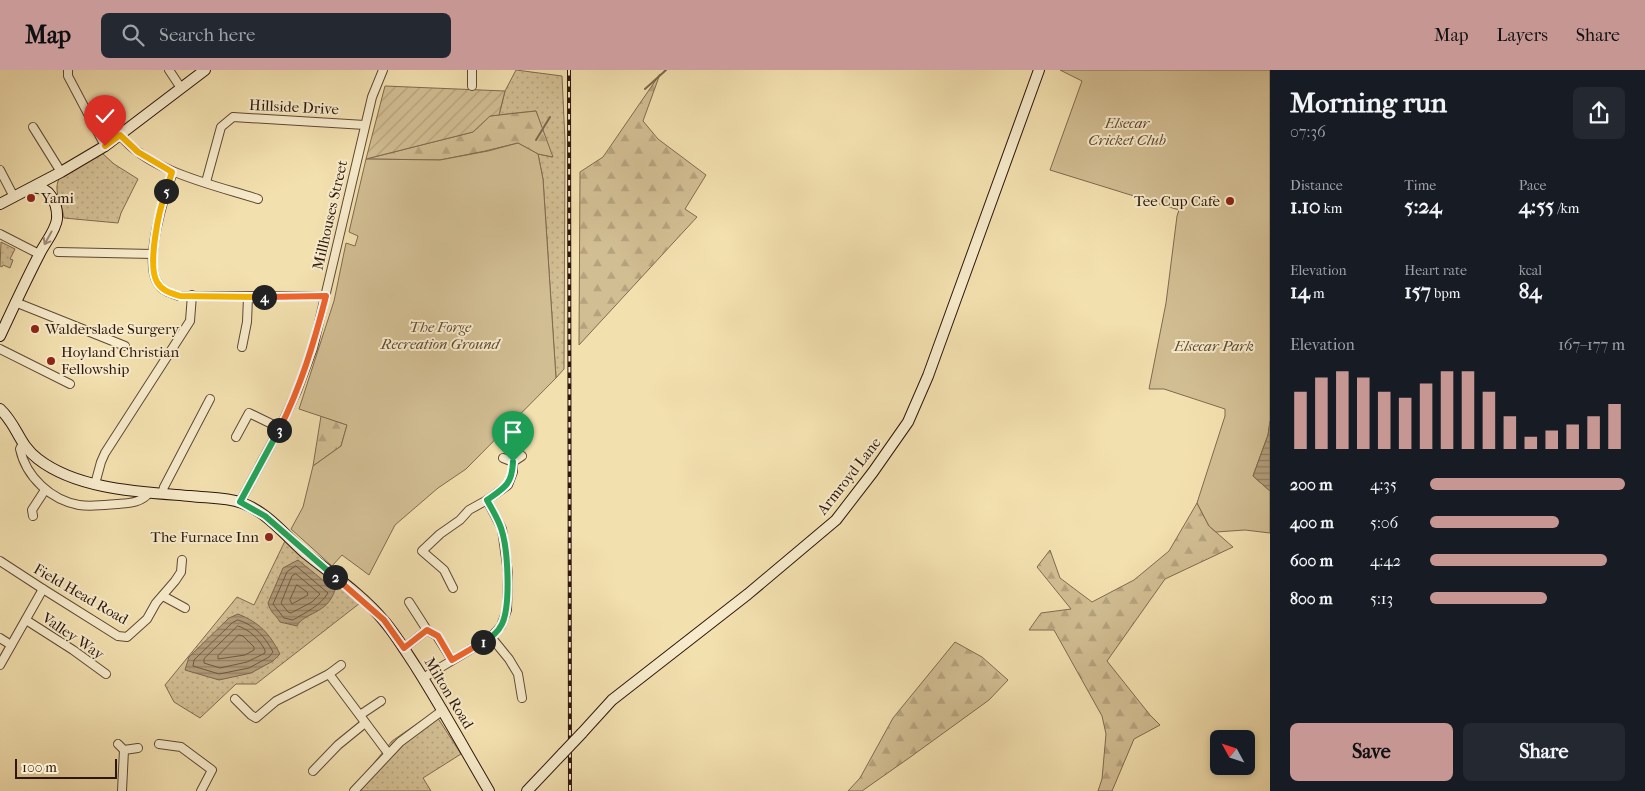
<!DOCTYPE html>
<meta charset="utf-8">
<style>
:root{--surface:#171b24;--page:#242831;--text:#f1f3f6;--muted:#9ea1a6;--accent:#c59692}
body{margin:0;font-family:"IM FELL French Canon",serif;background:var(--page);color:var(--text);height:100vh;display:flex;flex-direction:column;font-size:19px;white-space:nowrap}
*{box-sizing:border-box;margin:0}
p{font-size:16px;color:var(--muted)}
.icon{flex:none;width:28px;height:28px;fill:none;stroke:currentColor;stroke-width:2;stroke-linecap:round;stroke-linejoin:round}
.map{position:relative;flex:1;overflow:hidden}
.side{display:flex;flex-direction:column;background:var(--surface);width:375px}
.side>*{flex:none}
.needle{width:32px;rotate:310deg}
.controls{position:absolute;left:1210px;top:660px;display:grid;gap:10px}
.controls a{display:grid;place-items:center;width:45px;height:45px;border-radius:8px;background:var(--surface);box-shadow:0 2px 8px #0003;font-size:25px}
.scale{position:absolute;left:15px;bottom:12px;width:102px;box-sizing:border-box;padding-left:5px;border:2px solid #2e160c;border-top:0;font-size:14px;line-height:18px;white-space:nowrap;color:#2e160c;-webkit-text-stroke:4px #f7ebcb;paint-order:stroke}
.pin{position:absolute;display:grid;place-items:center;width:42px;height:42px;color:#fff;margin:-51px -21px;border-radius:50% 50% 50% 0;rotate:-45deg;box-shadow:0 0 5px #0007}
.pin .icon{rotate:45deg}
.km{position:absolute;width:25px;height:25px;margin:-12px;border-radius:50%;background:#222;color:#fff;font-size:14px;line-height:25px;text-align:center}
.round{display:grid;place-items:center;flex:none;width:52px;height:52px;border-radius:8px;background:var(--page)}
.summary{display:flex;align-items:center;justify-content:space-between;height:85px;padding:0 20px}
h1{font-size:28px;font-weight:800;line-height:38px}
.stats{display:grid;grid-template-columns:repeat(3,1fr);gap:8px;height:85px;padding:5px 20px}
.stats div{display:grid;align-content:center}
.stats b{font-size:21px;font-weight:800}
.stats small{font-size:14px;font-weight:400}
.stats p{font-size:14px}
.chart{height:140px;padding:10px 20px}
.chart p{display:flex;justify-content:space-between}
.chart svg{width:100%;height:90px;margin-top:5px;stroke:var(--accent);stroke-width:6}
.cta{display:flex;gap:10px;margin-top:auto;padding:10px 20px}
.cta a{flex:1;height:58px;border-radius:8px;background:var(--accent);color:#111;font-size:20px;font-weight:800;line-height:58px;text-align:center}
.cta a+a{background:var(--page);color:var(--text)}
ul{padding:0 20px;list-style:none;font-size:16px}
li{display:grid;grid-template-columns:80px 60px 1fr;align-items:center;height:38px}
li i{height:12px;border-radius:6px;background:var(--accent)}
header{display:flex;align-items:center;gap:30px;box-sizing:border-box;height:70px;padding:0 25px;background:var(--accent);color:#111}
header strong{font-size:24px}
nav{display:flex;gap:28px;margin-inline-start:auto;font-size:18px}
.search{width:350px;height:45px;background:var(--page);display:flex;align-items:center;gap:12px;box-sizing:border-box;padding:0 18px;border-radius:8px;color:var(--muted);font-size:19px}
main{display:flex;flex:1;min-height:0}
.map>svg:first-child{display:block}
.grass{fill:url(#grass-dots);stroke:#806a50}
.forest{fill:url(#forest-firs);stroke:#806a50}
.park{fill:#d2be93;stroke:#806a50}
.garden{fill:url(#garden-furrows);stroke:#806a50}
.water{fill:url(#water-rules);stroke:#7c664d}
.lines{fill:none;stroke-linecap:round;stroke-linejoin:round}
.shore{stroke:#6f5842;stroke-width:1}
.stream{stroke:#7c664d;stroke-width:2}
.street-casing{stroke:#5f4835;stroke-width:10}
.secondary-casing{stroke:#2e160c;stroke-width:12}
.street{stroke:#f7ebcb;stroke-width:8}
.secondary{stroke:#f7ebcb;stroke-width:10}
.rail-casing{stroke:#2e160c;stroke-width:4}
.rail{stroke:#f7ebcb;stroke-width:2;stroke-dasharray:5.5;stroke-linecap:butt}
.secondary-bridge-casing{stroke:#2e160c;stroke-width:12;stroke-linecap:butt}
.secondary-bridge{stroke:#f7ebcb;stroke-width:10}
.oneway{stroke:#9d8b75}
.split-1-casing{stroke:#fff;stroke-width:10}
.split-2-casing{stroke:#fff;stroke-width:10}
.split-3-casing{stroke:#fff;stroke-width:10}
.split-4-casing{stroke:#fff;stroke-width:10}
.split-5-casing{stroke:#fff;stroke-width:10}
.split-6-casing{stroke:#fff;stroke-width:10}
.split-1{stroke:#22a559;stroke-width:6}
.split-2{stroke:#f0652b;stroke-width:6}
.split-3{stroke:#22a559;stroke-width:6}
.split-4{stroke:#f0652b;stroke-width:6}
.split-5{stroke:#f5b400;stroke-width:6}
.split-6{stroke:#f5b400;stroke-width:6}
.poi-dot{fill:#8f2418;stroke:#f7ebcb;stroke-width:2}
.labels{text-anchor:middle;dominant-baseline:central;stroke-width:4;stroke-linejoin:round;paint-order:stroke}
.street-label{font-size:15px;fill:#2e160c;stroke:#f7ebcb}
.park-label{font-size:15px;font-style:italic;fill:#5f4834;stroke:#f7ebcb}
.poi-label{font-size:15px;fill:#2e160c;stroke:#f7ebcb;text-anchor:start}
</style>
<header>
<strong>Map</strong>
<div class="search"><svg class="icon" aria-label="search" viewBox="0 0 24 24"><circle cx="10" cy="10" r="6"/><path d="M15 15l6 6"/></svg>Search here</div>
<nav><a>Map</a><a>Layers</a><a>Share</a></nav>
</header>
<main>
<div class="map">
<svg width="1270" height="721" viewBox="0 0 1270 721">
<defs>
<pattern id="grass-dots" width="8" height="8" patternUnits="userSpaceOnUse" patternTransform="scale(1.25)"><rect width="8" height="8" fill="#d2be93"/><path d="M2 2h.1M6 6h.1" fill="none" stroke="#b5a37e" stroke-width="1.8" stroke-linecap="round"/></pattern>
<pattern id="forest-firs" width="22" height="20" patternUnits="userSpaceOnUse" patternTransform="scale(1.25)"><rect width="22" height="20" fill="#d2be93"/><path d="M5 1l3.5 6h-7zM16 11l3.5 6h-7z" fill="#b5a37e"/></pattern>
<pattern id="garden-furrows" width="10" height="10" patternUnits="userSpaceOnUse" patternTransform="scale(1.25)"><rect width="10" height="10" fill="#d2be93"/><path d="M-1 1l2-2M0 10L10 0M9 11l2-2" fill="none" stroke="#b5a37e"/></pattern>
<pattern id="water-rules" width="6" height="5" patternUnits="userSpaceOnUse" patternTransform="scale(1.25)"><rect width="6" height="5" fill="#b09b78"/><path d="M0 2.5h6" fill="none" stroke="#907d61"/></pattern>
</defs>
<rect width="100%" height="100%" fill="#f3e0af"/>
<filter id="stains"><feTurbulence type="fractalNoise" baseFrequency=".004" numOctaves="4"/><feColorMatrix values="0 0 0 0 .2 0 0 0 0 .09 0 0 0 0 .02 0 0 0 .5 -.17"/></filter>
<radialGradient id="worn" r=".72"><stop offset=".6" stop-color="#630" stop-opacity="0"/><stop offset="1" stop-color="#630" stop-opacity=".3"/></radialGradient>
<!-- grass -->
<g class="grass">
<polygon points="516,0 562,6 565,71 564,299 556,308 543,109 538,84 552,87 536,41 499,45 505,21"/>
<path d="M102,83L114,94L138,109L121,143L118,153L64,148C62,134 52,120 60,107Z"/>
<polygon points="1,172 15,179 10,189 13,190 10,198 3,195 2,197 0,196"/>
<polygon points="285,471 360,533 256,614 236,614 200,648 174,632 165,615 237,527 254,535"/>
<polygon points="434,642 461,684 423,708 431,721 351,721 392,671"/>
</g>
<!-- forest -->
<g class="forest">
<polygon points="660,4 643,51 658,69 706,105 685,139 697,147 579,275 580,102 603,87"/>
<polygon points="536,41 553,87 538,84 518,73 485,81 440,90 366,89 473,62 490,46"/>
<polygon points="321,346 347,355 341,376 313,396"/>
<polygon points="1197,433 1209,456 1233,477 1165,509 1107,591 1150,645 1160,655 1134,669 1112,721 1098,721 1102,709 1106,664 1102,646 1054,560 1029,560 1041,543 1071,539 1037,497 1050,480 1060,508 1092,532 1134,510 1169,481"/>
<polygon points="955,572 982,587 1008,610 989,630 909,688 862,721 848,721 860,708 893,648"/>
</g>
<!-- park -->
<g class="park">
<polygon points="1060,0 1270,0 1270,351 1268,365 1253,406 1270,421 1270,463 1245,460 1216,462 1209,456 1197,433 1225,346 1225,339 1164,319 1149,319 1166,233 1177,146 1179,140 1050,100 1082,11"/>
<polygon points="518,73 538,84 543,109 556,308 466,399 438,418 395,455 369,505 342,485 332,496 291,459 303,437 313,396 341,376 347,355 299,339 334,231 346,173 355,176 358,166 349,162 366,89 440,90 488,81"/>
</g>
<!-- garden -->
<polygon class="garden" points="385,16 505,21 499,45 490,46 473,62 366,89"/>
<!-- water -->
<g class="water">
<polygon points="1270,351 1270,421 1253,406 1268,365"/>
<path d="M298,490L335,520C327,545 304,542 297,556L280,552C276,545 270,542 268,533L283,498Z"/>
<path d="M238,544C260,553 269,563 280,584L273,591L251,603L219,610L185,600L189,587L229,548Z"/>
</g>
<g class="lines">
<!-- shore -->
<g class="shore">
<path d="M296,496L328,523C320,536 306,542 293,550L284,548L273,534L287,502Z"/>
<polygon points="296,504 320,524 312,532 291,543 288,542 281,533 292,506"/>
<polygon points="297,515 307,522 308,525 292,534 290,530"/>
<path d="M238,550C255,555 265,567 273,582L269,587L249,598L219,604L193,596L194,590L232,553Z"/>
<path d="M238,556C250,560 259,569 265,580V583L247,592L220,598L204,593V589Z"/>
<polygon points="239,565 243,566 254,577 254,580 245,585 218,589 218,586"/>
</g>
<!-- stream -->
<g class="stream">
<polyline points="645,19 666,0"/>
<polyline points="536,70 550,47"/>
</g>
<defs>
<g id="street">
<polyline points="68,0 68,6 105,76"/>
<polyline points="169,0 181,18"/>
<polyline points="472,16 472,0"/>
<polyline points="33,57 61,102"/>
<path d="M120,65C150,102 214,115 258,129"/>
<polyline points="0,100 14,127"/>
<path d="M173,102C164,126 144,190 157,212C162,221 170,223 179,226H326"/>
<polyline points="206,112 221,57 233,47 365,55"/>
<polyline points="0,164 39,184"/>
<polyline points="58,182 153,184"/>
<polyline points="15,232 125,276"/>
<polyline points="242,277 247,252 248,227"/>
<polyline points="0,279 70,314"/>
<polyline points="236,367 249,343 280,358"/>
<path d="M22,375L20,379C26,407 51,430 79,435C91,437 105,435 117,434C129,433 141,433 149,423"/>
<polyline points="503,388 513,392"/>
<polyline points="95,414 101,392 105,383 190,251 192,225"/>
<polyline points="162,424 164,417 210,329"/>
<polyline points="240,432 280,358 297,321 313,278 372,27 383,0"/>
<polyline points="33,446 32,440 45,420"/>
<polyline points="0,491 43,519 118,566 127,567 147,549 156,533 175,511 181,502 182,490"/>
<polyline points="453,518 444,500 422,481 440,464 460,450 469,440 487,430 508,415 513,402 513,392 522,386"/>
<polyline points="163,526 185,538"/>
<polyline points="409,532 427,560"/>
<polyline points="26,550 73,580 106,604"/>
<polyline points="491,567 509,589 518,604 522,628"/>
<polyline points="0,568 11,575"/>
<polyline points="404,578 427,560 437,566 452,590"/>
<polyline points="0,595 43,519"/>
<polyline points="329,604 388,683"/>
<polyline points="423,608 491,567 501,556 507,540 508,503 502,459 487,430"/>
<polyline points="235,629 251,645 256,648 276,631 329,604 341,595"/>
<polyline points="360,645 381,631"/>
<polyline points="118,674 124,680 138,678"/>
<polyline points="159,674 181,677 212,700 201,721"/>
<polyline points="313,701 338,675 365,653"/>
<polyline points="122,721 124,680"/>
<polyline points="354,721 400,672 443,640"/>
</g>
<g id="secondary">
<polyline points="0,134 61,102 105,76 205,0"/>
<path d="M0,266C13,238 26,210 40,183C45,173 56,160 57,149C58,133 49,115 32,118"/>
<path d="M0,339C18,356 18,374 38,389C78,420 142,422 190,426C207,428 226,427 242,433C267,442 285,465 304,482C331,504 362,524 384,551C396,565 406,582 416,597C442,638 465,680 489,721"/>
<polyline points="582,663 612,630 748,524 836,450 873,402 908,352 928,306 1039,0"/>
<polyline points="527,721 563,683"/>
</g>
</defs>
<!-- street casing -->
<use href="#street" class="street-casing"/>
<!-- secondary casing -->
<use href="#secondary" class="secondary-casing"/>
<!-- street -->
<use href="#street" class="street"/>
<!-- secondary -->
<use href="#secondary" class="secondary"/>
<defs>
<polyline id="rail" points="569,0 570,721"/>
</defs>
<!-- rail casing -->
<use href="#rail" class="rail-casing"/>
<!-- rail -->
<use href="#rail" class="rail"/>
<defs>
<polyline id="secondary-bridge" points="563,683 582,663"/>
</defs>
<!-- secondary-bridge casing -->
<use href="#secondary-bridge" class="secondary-bridge-casing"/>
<!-- secondary-bridge -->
<use href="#secondary-bridge" class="secondary-bridge"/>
</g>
<!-- one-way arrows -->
<defs><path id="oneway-shaft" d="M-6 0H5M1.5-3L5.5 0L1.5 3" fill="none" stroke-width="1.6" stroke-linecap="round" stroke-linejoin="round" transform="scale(1.25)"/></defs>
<use class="oneway" href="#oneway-shaft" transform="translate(48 168) rotate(119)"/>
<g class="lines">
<defs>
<path id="split-1" d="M483,572C491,568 498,562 502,554C511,535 508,478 501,458C498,449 492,439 487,430C504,418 512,415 513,392"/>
<polyline id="split-2" points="335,507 384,550 404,578 427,560 438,566 452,590 483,572"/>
<polyline id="split-3" points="279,360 240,432 265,446 335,507"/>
<path id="split-4" d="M264,227L326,226C314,273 301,316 279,360"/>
<path id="split-5" d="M166,121C159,140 147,195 157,212C162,221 171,223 180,226L264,227"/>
<polyline id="split-6" points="105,76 120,65 138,82 172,102 166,121"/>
</defs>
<!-- split-1 casing -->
<use href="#split-1" class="split-1-casing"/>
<!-- split-2 casing -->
<use href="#split-2" class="split-2-casing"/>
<!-- split-3 casing -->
<use href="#split-3" class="split-3-casing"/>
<!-- split-4 casing -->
<use href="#split-4" class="split-4-casing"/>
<!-- split-5 casing -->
<use href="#split-5" class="split-5-casing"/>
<!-- split-6 casing -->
<use href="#split-6" class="split-6-casing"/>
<!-- split-1 -->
<use href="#split-1" class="split-1"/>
<!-- split-2 -->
<use href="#split-2" class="split-2"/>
<!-- split-3 -->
<use href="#split-3" class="split-3"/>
<!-- split-4 -->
<use href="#split-4" class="split-4"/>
<!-- split-5 -->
<use href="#split-5" class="split-5"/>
<!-- split-6 -->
<use href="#split-6" class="split-6"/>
</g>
<!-- markers -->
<g class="poi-dot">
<circle cx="31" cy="128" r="5"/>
<circle cx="1230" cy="131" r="5"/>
<circle cx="35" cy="259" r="5"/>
<circle cx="51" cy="291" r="5"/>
<circle cx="269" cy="467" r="5"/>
</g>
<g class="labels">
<!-- street labels -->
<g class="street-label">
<text transform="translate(294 37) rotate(3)">Hillside Drive</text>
<text transform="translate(330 145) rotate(-77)">Millhouses Street</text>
<text transform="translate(849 406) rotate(-52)">Armroyd Lane</text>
<text transform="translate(81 524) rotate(30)">Field Head Road</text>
<text transform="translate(73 566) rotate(34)">Valley Way</text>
<text transform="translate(449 623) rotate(59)">Milton Road</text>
</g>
<!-- park labels -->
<g class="park-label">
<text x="1127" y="53">Elsecar<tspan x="1127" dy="17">Cricket Club</tspan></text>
<text x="440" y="257">The Forge<tspan x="440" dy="17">Recreation Ground</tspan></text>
<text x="1214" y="276">Elsecar Park</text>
</g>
<!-- poi labels -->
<g class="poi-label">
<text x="41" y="128">Yami</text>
<text x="1220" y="131" text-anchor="end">Tee Cup Cafe</text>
<text x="45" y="259">Walderslade Surgery</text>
<text x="61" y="282">Hoyland Christian<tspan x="61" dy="17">Fellowship</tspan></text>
<text x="259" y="467" text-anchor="end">The Furnace Inn</text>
</g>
</g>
<rect width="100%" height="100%" filter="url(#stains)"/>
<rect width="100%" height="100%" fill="url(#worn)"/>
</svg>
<div class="controls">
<a><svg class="needle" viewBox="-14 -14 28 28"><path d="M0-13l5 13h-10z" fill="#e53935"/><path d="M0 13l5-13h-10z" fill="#9ea1a6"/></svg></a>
</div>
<div class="scale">100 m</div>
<div class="pin" style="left:513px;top:392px;background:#1e9e55"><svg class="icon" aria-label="arrive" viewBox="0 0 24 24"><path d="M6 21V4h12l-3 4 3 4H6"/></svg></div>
<div class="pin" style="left:105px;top:76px;background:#d93025"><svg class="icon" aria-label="check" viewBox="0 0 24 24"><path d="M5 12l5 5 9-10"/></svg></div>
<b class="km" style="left:483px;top:572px">1</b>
<b class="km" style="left:335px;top:507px">2</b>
<b class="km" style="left:279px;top:360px">3</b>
<b class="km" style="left:264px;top:227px">4</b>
<b class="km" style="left:166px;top:121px">5</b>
</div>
<section class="side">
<div class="summary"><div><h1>Morning run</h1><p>07:36</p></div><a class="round"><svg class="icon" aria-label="share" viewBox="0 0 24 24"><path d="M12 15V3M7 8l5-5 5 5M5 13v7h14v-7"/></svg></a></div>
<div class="stats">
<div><p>Distance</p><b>1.10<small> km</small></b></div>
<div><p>Time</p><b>5:24</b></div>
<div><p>Pace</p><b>4:55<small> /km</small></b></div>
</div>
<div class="stats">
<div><p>Elevation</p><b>14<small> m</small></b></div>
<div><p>Heart rate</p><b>157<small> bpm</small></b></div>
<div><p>kcal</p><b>84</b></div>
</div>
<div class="chart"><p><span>Elevation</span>167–177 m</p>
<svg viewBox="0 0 160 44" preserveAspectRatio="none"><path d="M5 44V16M15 44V9M25 44V6M35 44V9M45 44V16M55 44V19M65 44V12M75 44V6M85 44V6M95 44V16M105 44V28M115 44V38M125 44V35M135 44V32M145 44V28M155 44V22"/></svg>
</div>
<ul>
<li><b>200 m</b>4:35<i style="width:100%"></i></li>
<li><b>400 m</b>5:06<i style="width:66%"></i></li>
<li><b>600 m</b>4:42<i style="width:91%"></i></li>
<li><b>800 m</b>5:13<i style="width:60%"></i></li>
</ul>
<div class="cta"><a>Save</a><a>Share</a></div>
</section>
</main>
